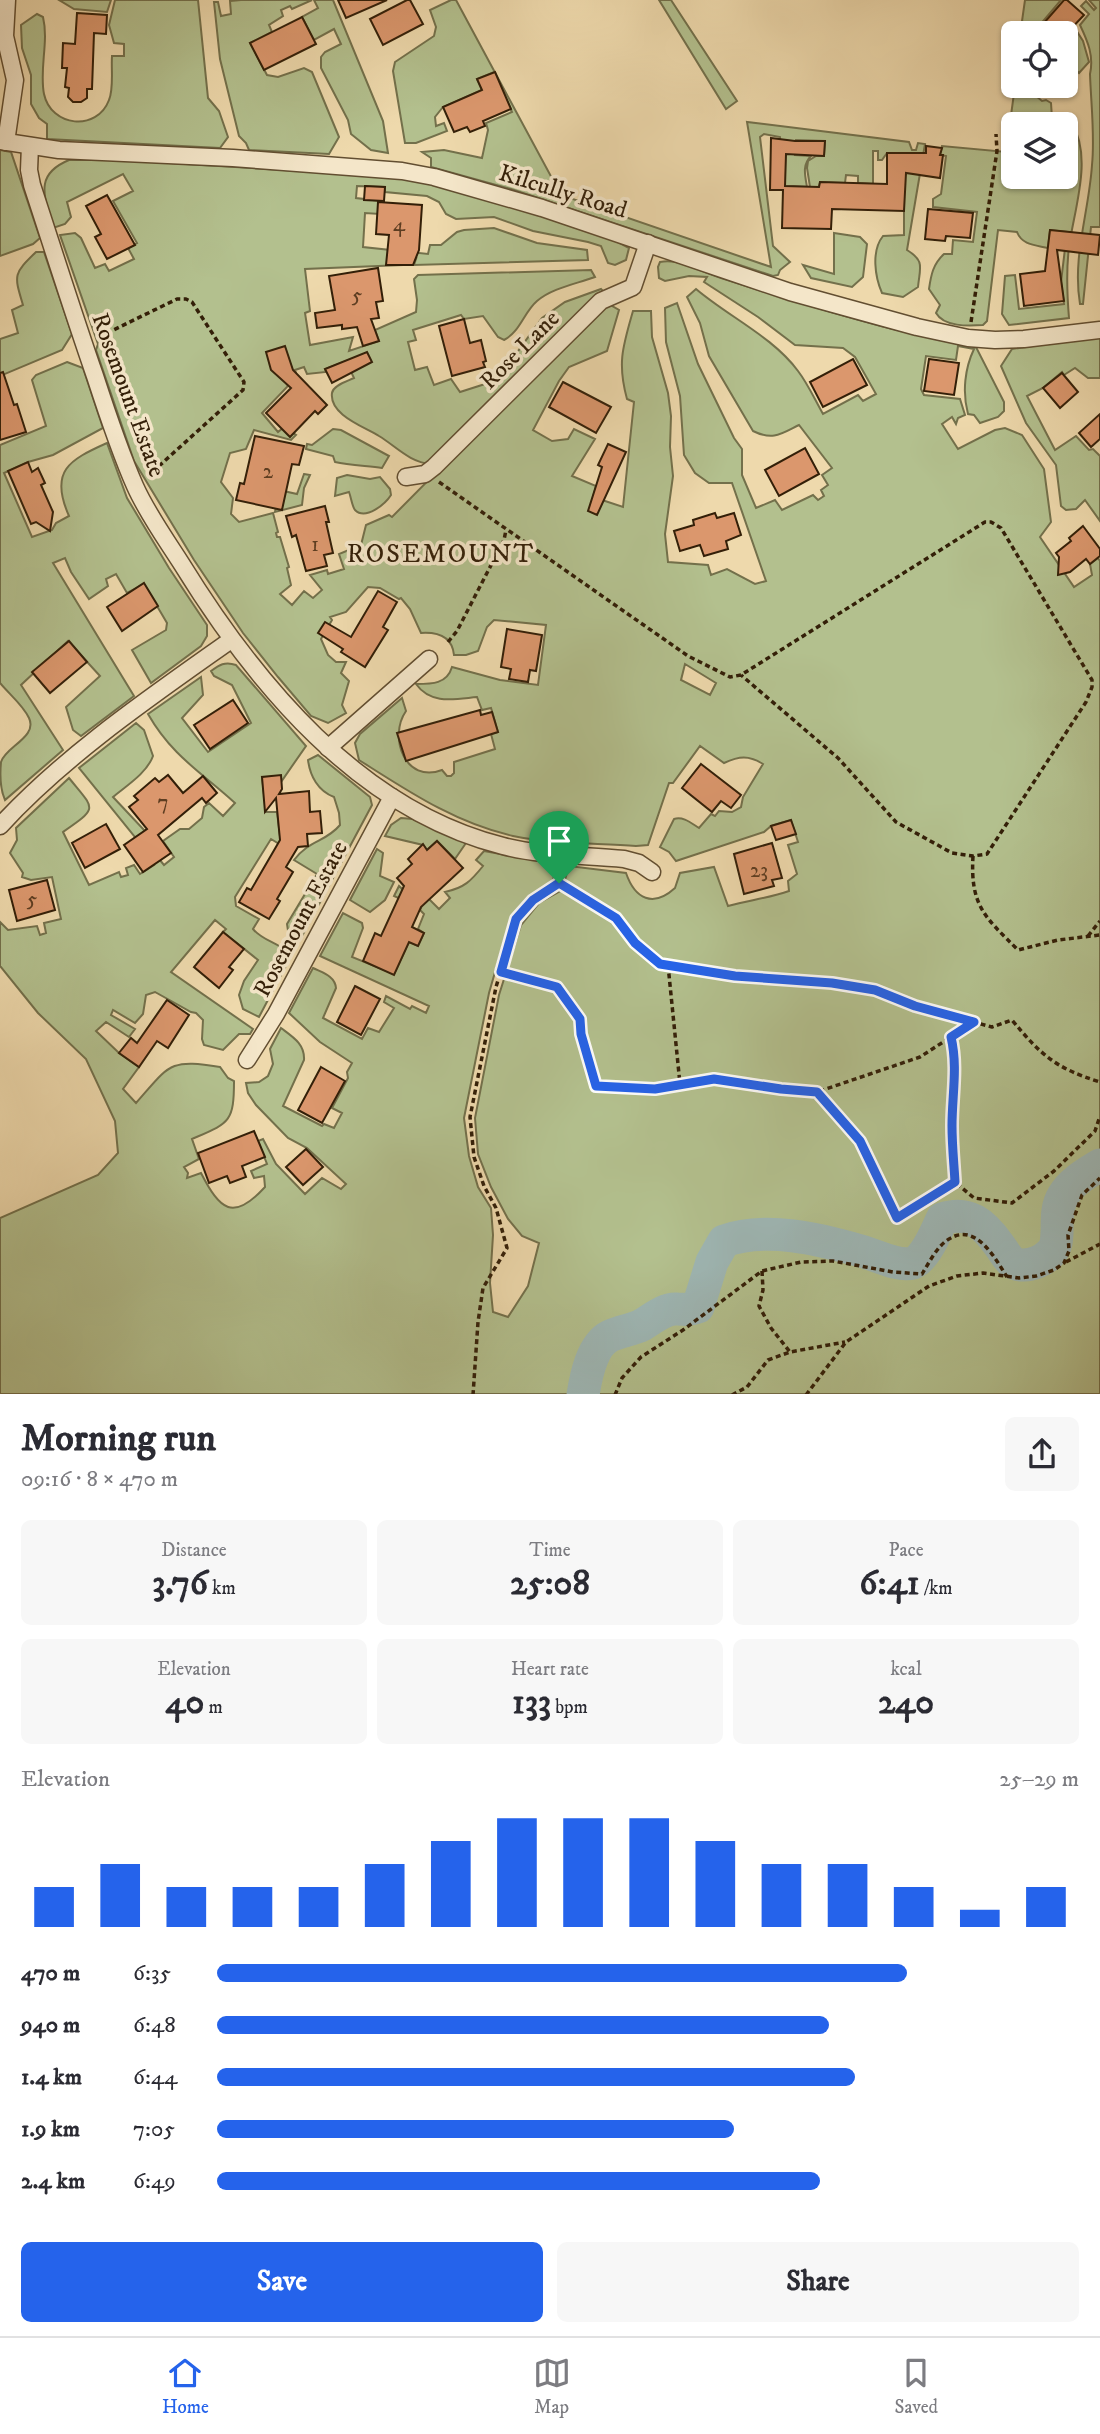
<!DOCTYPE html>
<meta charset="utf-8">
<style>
:root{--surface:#fff;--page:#f7f7f7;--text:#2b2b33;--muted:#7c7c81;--line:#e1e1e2;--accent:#2563eb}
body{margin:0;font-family:"IM FELL DW Pica",serif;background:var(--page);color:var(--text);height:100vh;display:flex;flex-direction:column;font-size:26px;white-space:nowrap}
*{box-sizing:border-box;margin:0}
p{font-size:23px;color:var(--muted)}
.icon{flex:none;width:38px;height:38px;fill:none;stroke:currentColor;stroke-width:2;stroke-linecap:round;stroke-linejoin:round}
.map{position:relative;height:1394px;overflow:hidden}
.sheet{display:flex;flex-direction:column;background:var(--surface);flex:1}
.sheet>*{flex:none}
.fabs{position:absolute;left:1001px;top:21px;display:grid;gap:14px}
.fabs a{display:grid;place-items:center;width:77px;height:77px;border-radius:10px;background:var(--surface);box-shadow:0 2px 5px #0004;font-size:35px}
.pin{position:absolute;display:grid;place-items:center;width:60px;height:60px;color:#fff;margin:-72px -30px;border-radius:50% 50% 50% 0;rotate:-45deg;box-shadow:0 0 7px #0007}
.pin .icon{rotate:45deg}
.round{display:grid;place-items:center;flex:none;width:74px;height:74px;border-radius:10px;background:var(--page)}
.overview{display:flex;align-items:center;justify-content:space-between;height:119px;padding:0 21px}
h1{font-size:38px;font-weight:700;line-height:52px}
.stats{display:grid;grid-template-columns:repeat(3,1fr);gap:10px;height:119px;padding:7px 21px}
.stats div{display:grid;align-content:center;border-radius:10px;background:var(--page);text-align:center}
.stats b{font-size:35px;font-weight:700}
.stats small{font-size:19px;font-weight:400}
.stats p{font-size:19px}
.chart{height:196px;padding:14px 21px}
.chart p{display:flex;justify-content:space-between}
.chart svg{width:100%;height:126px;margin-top:7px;stroke:var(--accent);stroke-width:6}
.primary-button{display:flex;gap:14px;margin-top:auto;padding:14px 21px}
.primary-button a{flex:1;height:80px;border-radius:10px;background:var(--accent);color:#fff;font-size:28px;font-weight:700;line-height:80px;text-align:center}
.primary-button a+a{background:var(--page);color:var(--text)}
ul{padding:0 21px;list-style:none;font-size:23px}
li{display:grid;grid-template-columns:112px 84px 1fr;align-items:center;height:52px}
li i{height:18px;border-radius:9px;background:var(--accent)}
.menu{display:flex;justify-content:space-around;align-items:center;height:98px;border-top:2px solid var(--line);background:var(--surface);font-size:19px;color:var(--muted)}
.menu a{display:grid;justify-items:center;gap:4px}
.menu .on{color:var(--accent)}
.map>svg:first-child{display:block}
.green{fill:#b3c08e;stroke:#73704b;stroke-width:2;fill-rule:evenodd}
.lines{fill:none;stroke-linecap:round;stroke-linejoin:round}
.river{stroke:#9eb7b5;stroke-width:33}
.building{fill:#db976d;stroke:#331f08;stroke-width:2}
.minor-casing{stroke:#624e31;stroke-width:19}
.path{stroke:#331f08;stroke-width:3.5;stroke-dasharray:5 3.5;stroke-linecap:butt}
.minor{stroke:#f4e6c9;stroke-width:16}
.route-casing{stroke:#fff;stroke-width:14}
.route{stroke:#2563eb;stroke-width:9}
.labels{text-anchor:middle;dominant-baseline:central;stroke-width:7;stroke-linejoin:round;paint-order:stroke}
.number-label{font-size:21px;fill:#5d3d21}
.street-label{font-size:24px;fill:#331f08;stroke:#f4e6c9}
.neighbourhood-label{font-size:26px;letter-spacing:2px;fill:#331f08;stroke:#f4e6c9}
</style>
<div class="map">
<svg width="1100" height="1395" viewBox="0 0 1100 1395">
<rect width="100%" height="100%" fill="#eed9ac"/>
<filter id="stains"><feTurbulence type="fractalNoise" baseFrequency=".00286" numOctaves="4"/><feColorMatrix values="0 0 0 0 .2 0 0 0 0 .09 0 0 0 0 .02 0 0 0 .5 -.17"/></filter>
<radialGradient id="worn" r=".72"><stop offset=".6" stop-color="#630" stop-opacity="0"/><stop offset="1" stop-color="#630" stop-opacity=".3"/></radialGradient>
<!-- green -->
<g class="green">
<polygon points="59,0 111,0 107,12 74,9"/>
<path d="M115,0H198L208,98L219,111L228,137L220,148L47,139V124L39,118L31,104V75L22,48L21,25L37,14L43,17C49,42 39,69 44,94C51,127 97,132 109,100C114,88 111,69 112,56H124V44L114,43L109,25Z"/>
<polygon points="241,0 312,0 292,9 290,6 281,10 283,16 269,25 272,32 250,43 267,75 278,77 304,68 312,72 339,137 329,154 249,150 246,143 239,136 220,59 214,2 218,2 221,16 231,14 230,1"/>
<polygon points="314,0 333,0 383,121 388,153 371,150 351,134 348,120 321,68 321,57 325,52 341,44 334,29 314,40 302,17 318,8"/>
<path d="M451,0H456L561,195L771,267L747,122L909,142L912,150H916L918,143L925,144L907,250C925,261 920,267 918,287L903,297L882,293C875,277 871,251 883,236L904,235V153H887L882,160H878V151H873V184L858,183V176L846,175L845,183L820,182L819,187H810L807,168L808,161L816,156H824L825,141L796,140L795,155L811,156C802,165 805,175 807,187L785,186V164H781L780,137L764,134L760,137L773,246L790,262L780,270L778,275L773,276L511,189L431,167V158L422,152L444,150L482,158L488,130L486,123L512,112L494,72L477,79L482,90L443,107L435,117L436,126L444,123L447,131L416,143H405L393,71L395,62L434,36L436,27L430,10Z"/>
<polygon points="659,0 671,0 737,101 726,109"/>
<polygon points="1025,0 1061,0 1039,26 1046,33 1035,33 1022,21"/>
<path d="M1089,0H1100V227H1091L1083,304H1080C1072,257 1089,212 1092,165C1095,136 1091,104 1090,74C1094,56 1088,42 1080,25L1089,14L1081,6L1086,1L1094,10L1096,8Z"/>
<polygon points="1076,30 1083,41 1089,62 1079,73 1066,61 1066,41"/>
<path d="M1015,86H1031L1034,89L1036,96L1042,101L1046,100L1051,103L1052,118L1072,124C1093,157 1074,210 1069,247C1066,271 1067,294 1069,318L1009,325L1002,314L1005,276L1015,275L1019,309L1064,304L1061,282L1067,232L1050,230L1048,248C1035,245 1022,245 1017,232L998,230L987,321L983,325C968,326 944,327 936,313L940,305L929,289C931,275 933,264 944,254H952L953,240L973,242L977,212L933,207V199L941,194L946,156L940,155L942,146L1006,152ZM1013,124H1066V177H1013Z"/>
<polygon points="0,150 11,152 40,238 33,244 0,256"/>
<path d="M69,160H119L398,177L457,188L605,235L629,248L626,260L615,265L608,263L601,246L588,242L533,231L494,217L456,219L446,214L439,202L427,196L385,192V187L357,186L356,198L381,201L380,214L365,213L363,247L428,254L430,245H441L457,232L464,230L494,228L537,243L587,250L588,260L414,265L416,259L403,265L305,269L310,311L305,313L310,345L353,337L349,351L379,341L375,330L416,312L417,300L414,279L418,275L591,270L595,277C576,284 552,288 537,301C524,312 520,332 504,340L498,337L483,316L464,319L461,315L413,330L416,340L408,342L415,370L427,367L434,385L451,379L460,392L485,384L503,372L542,318L565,302L601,289L603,291L595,302L431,464C409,462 397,447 379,436C365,427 329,415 332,393C333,385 348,381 354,378L346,361L325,369L326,372L307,374L304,367L295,370L296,373L286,383L288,386L262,413L278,432L284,427L296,435L291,440L254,430L246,449L230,453L221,482L233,498L231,514L239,522L273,513L278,532L276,533L277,537H280L289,567L287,568L291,585L280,594L292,605L304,591L313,598L322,590L310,575L327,570L328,574L344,569L339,554L361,545L366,525L389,515L392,517L605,302L619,310L607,351L569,367L559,381L533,430L552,441L568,439L574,429L595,439L572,476L596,486L593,497L623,507L634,402L627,399C617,363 623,346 633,311H651L652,337L668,393L671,416L670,447L673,476L665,534L668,562L708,565L711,575L727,569L755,584L766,581L732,483H709L695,473L684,455L680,396L666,342L665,308L677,303L698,364L734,438L742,449V475L756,508L775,500L782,510L813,495L818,500L824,496L821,490L828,485L822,475L832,468L799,425C781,434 773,441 753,431L709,356L700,323L687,297L696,289C729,317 773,337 798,371C808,384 815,400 823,414L858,395L863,401L876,394L855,357L843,348L795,345L758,317L704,282L707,277L689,276L665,281L659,278L658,267L660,262C681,258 701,272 721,278C774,295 827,312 881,326C912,334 944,339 976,347L1004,402V411L998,417L980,423L974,415L968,414C962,392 965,368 974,349L958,346L956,360L926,356L921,389L924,395L960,399L965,415L958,418L956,424L952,417L942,424L958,449L995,430L1005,428L1022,435L1044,469L1051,522L1040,537L1074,587L1092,575L1090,564L1098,558L1100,561V1394H0V1218L98,1175L118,1153L115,1121L86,1059L38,1013L0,966V922L8,930L37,926L40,935L46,933L44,923L61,919L52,877L31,880L22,877L23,873L10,853L17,840L16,828L69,778C95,810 99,807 63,832L89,885L119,872L121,877L128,875L126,868L134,865L140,874L154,865L135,837L79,768L136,723L144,730L153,756C147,773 126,786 113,797L145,831L140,836L164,865L174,857L163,841L180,829H189L202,818L204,807L209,803L223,816L235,803C201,772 172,756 148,714L201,677L203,695L182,718L208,752L251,723L232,685L214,676L211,671C219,665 225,661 236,665L306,746L281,782L262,777L266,812H277L281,845L271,839L235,897L236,906L259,919L253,929C265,943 279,941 291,956L259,1017L243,1009L239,995L244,981L258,960L223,932L226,929L215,920L171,972L253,1029L250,1034H239L223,1050L204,1045L202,1039L203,1020L196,1013L191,1012L155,992L146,995L143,1014L135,1023L113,1010L111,1015L135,1029L129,1037L106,1022L96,1031L119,1053L139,1067L123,1089L136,1103C169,1066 168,1058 220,1067L228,1078L234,1081C234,1123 229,1123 192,1139L199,1159L184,1167L188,1173L187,1178L201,1173C220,1210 233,1222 265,1187L264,1176L254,1178L251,1171L267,1164L258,1141L263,1139L276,1164L305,1194L322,1178L341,1189L346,1184L307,1148L288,1138L256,1105L248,1093L246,1083L259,1082L268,1076L273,1064L270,1049L281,1028C293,1037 305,1044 304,1060L283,1106L322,1126L324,1124L334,1128L342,1113L332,1108L348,1078L347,1072L352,1063L320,1042L289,1013L313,968C323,973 335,976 336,988L323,1018L362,1039L368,1028L379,1032L394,1008L384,1002L386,996L410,1009L412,1006L426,1013L429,1006L320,956L343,913L362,923L363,928L352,957L394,974L409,942L418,946L424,933L418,929L424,914L420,910L421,908L394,896L399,886L417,903L426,896L439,909L450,898L445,892C464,888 471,881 483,866L476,860L484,851L557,864L552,884L532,895L511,917L489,993L464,1118L469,1156L478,1187L491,1208L493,1235L490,1283L493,1312L508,1317L528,1286L539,1243L522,1236L508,1219L491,1187L478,1154L475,1118L499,995L521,925L539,903L562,890L569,866L626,873C635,899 653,908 675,888L680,873L714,867L728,906C750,900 769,898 789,891L788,881L797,874L788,845L798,842L791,820L771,826L764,832L676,861L669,852L660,847L674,819C683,816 691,823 699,828L711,814L715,816L719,811L732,812L741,807L743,797L763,764C749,755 739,756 724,763L700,746L673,783H669L648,845L636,846C597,843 551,844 513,836C455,823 408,791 359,760L355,743L360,734L402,698L406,711C388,737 405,784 442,770L447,776H451L454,773V762L495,749L491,734L498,732L491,708L482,710L477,697C455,699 431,705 416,684C432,684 447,684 452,667L500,680L538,685L546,625L494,620L487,627L478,651L466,655H454C452,636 437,632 421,633L410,609L401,598L399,599L380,588L368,587L346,612L330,617L332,620L321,639L328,655L336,662H346L341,673L349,681L342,705L346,713L328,723L311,716L278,677L243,633L194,560L134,461L96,350L98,344L60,235L75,233L81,238L95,268L105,264L109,271L134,259L128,248L137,243L113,201L133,191L123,174L67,202L71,217L65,224L53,228C45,197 33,175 69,160ZM685,664L716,683L710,695L681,680Z"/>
<polygon points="834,233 860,237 867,244 863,277 852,287 811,278 803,265 834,274"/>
<path d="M36,252H44L72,334L62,350L0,376V339L18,333L12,310L23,305C14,275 13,274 36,252Z"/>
<polygon points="1100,336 1100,378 1088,378 1075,368 1064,375 1062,372 1043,388 1027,396 1055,450 1076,436 1089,450 1093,449 1100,456 1100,521 1085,500 1076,509 1066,510 1061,506 1056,465 1026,423 1001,366 1012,349"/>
<path d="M67,362L83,368L103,428L53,455L28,462L4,473L32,537L52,530L56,523L69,516C49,471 69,460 107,443L127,498L169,568L207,625V636L201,646L151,683L132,650L166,630L167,623L144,584L127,593L116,574L106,579L108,586L89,599L71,572L65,558L53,563L134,696L81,736L73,730L66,707L100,676L68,641L21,685L63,750L5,800C0,789 0,773 1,762C5,747 38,737 29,718C23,705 9,694 0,683V445L46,426L32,380L36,375Z"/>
<path d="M333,429L341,430L389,456L382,468C368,466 349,465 335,462L333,456L306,449L307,444L312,445Z"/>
<polygon points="304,474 310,475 304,488 302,505 275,512 279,490 297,494"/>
<path d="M347,475L370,479L380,477L390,489L391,495C386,503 366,521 355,510C352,506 351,497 349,492L335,496L337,478Z"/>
<path d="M318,755L370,797L372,805L301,938L289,937L287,924L317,874L294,860C309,840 326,842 340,825L339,813L334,797C318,791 310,776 308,760Z"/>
<polygon points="401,818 413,819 466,843 455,859 437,841 427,850 423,845 385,836 391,825"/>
<polygon points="377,849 383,853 380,876 394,882 385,900 370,912 350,900"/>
</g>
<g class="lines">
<!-- river -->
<path class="river" d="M583,1395C586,1376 592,1345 610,1336C621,1331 632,1330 642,1325C652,1319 665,1308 677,1309C686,1309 688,1311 698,1307L712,1262L724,1241C766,1226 819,1239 861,1251C876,1255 898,1267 913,1263C925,1259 937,1230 942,1219C969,1210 984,1224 999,1245C1003,1250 1007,1258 1012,1262C1025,1271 1053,1259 1056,1243C1059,1227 1054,1211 1063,1196C1071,1182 1087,1173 1100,1165"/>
</g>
<!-- building -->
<g class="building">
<polygon points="338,0 387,0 346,18"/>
<polygon points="407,0 410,0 423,24 383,45 370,19"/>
<polygon points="1064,0 1067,0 1084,15 1067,33 1053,33 1043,24"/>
<polygon points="77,13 107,15 106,34 94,33 92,89 87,89 87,98 81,102 73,102 68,97 69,88 65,87 67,68 62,68 63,43 75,44"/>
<polygon points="302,17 316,44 264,70 250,43"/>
<polygon points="495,72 511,109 483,121 485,126 470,132 467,127 454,132 443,107 482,90 477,79"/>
<polygon points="771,138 795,141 825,141 824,156 786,154 785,186 819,187 820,182 887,184 887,153 926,153 926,146 942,148 940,155 943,155 940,178 906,173 904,211 832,209 831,229 782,228 783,190 770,190"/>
<polygon points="365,186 385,187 384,201 364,200"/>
<polygon points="107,195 135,245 107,259 95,237 101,234 86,206"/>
<polygon points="378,202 422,205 419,250 413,265 386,265 389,235 376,234"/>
<polygon points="928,209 973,213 970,238 946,236 945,241 925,239"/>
<polygon points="1050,230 1100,235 1098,255 1057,250 1064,301 1024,306 1020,274 1045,271"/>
<polygon points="378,268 383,301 376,302 379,318 371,319 379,341 363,346 357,327 342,329 342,325 317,328 315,313 335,310 329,276"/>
<polygon points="464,319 470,343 481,340 486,361 483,362 485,367 452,376 439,326"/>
<polygon points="285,346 293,370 327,405 318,414 315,411 290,437 266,413 291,388 271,370 266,352"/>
<polygon points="367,352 372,362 332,383 325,369"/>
<polygon points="853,359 867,385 823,407 810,382"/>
<polygon points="929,359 959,363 954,395 924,391"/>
<polygon points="3,372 14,405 17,404 26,432 0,440 0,373"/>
<polygon points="1062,373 1078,392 1060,408 1043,388"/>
<polygon points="563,382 611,407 596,433 549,407"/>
<polygon points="1100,414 1100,439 1091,447 1079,433"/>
<polygon points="255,436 304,446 299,465 292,464 282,510 236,500 240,483 244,484"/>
<polygon points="608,444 626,452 597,515 588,511 602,467 598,465"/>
<polygon points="805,448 819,474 779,496 765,470"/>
<polygon points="28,462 32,472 38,468 45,483 41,485 53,512 50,531 36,522 31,524 8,471"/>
<polygon points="325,506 329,522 326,522 333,553 324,555 327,566 306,571 296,535 292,537 286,516"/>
<polygon points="715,513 717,518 734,513 741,535 726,541 728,549 704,556 700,545 680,551 674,531 694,525 693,520"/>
<polygon points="1083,526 1100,549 1100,556 1090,564 1086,559 1070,572 1058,575 1059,557 1056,553 1071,541 1069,538"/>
<polygon points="144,583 158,606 122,631 107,607"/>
<polygon points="378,591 397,602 383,627 388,630 365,667 341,652 343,649 318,633 325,622 351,637"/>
<polygon points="507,629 542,635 536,671 530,670 528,682 509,679 511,669 501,667"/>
<polygon points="69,641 87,662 50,693 32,672"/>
<polygon points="233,700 248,723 210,749 194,725"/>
<polygon points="480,710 481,715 492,712 498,732 406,761 397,733"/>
<polygon points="701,764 741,795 731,808 721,801 712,812 682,788"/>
<polygon points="168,775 183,793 203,776 217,793 206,803 202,798 158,835 171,853 143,872 124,845 147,829 129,807 138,800 134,796 155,778 159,782"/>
<polygon points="281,775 282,789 279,794 309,791 310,812 320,811 322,833 307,834 308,846 298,847 286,867 293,872 277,899 280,901 269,919 239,902 247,888 251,890 280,840 276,798 265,812 262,777"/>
<polygon points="791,820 796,834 776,840 771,826"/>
<polygon points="106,824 120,849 85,868 72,843"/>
<polygon points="437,841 463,868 421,907 412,927 424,933 418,946 409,942 394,975 363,961 375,933 381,936 404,886 397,878 412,864 408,859 423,844 427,850"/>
<polygon points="772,843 782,878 772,880 774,886 744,894 734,854"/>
<polygon points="47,880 55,910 17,921 9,890"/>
<polygon points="223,932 244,949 229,967 233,970 219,988 194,967"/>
<polygon points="355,986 380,999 361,1035 337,1022"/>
<polygon points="167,1000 189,1015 168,1048 157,1041 139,1067 119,1053 131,1038 137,1043"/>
<polygon points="321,1067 345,1081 322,1123 298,1110"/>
<polygon points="254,1131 265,1157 242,1166 246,1177 230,1183 227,1176 209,1183 198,1153"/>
<polygon points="306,1149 323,1167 303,1185 286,1167"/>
</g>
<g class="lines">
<defs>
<g id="minor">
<polyline points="0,141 59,150 233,158 402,171 434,177 542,208 790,292 917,327 968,338 995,340 1024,339 1100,330"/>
<polyline points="6,142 15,80 5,36 7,0"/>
<path d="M30,146L29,170L32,185C53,249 73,313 95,376C107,413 119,450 135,486C147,513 165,538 181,563C255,683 359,810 503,846C541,856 584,855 624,859L639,863L652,872"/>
<polyline points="406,477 425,474 434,467 601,301 633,287 648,243"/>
<polyline points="328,748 429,659"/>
<path d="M0,826C65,755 152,696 231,640"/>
<polyline points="247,1060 276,1014 392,797"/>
</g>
</defs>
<!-- minor casing -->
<use href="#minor" class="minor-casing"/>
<!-- path -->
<g class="path">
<polyline points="971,322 997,151 996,134"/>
<polyline points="99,337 177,299 186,299 192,302 244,382 243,390 159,466 144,467"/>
<polyline points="439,482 688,656 730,677 741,675 985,522 991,522 1001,528 1092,680 1092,687 1086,702 987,854 973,856 952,853 896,822 838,758 741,675"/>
<polyline points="448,642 457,631 504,540 506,530"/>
<path d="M973,856C970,906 985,917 1018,950L1058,940L1100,935"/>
<path d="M559,883L616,918L635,944L660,964L735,977L832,983L875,990L915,1006L992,1027L1012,1020C1041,1055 1055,1068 1100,1082"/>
<polyline points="1088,936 1100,921"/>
<polyline points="668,965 680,1084"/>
<polyline points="502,972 557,987 580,1019 581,1034 596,1086 655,1089 714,1079 781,1089 817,1092 920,1057 974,1022"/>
<path d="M951,1037C958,1067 952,1095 952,1126C952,1145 954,1164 955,1182"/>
<polyline points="817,1092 860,1141 897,1218 955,1182 974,1198 1012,1203 1054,1171 1095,1131 1100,1116"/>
<polyline points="1066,1262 1100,1244"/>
<polyline points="762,1271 763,1290 759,1306 771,1328 790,1352"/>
<polyline points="473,1395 478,1322 483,1288 507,1248 496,1208 484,1186 474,1157 470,1117 496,987 516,919 533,900 559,883 562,869"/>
<path d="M615,1395L622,1378L641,1357L683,1330L762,1271L801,1262L833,1261L893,1272L922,1274C929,1263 937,1246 949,1239C976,1222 995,1258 1007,1277"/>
<polyline points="732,1395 747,1387 768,1360 790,1352 845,1342"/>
<polyline points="806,1395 846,1342 929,1286 957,1276 983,1273 1019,1278 1036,1276 1054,1270 1064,1263 1069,1251 1068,1235 1082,1195 1100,1178"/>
</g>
<!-- minor -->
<use href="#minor" class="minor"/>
</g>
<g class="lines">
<defs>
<path id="route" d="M559,883L616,918L635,943L660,964L735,976L832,983L875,990L915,1006L974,1022L951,1037C958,1067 952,1095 952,1126C952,1145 954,1164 955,1182L897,1218L860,1141L817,1092L781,1089L714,1079L655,1089L596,1086L581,1034L580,1019L557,987L501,972L516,919L533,900Z"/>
</defs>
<!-- route casing -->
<use href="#route" class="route-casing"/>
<!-- route -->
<use href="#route" class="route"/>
</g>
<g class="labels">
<!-- number labels -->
<g class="number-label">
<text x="399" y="225">4</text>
<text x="357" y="296">5</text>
<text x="268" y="472">2</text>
<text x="315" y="545">1</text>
<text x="163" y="803">7</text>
<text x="759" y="871">23</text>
<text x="32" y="900">5</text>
</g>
<!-- street labels -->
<g class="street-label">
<text transform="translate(563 192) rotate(17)">Kilcully Road</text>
<text transform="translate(520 350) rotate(-45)">Rose Lane</text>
<text transform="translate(128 395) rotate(70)">Rosemount Estate</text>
<text transform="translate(301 919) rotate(-62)">Rosemount Estate</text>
</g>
<!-- neighbourhood labels -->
<g class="neighbourhood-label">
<text x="441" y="554">ROSEMOUNT</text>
</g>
</g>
<rect width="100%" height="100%" filter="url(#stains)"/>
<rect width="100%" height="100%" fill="url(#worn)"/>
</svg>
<div class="fabs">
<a><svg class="icon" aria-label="locate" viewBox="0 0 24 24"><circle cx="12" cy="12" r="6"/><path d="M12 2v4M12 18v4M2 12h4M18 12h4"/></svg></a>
<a><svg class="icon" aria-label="layers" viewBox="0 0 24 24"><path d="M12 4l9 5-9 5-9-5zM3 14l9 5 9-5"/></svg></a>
</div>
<div class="pin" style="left:559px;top:883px;background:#1e9e55"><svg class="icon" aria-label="arrive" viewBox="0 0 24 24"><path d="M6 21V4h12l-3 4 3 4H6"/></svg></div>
</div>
<section class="sheet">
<div class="overview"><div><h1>Morning run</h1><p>09:16 · 8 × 470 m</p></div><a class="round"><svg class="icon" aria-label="share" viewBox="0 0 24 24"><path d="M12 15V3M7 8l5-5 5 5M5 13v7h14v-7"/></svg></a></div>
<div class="stats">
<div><p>Distance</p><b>3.76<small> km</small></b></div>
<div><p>Time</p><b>25:08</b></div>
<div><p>Pace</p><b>6:41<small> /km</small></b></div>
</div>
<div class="stats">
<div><p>Elevation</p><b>40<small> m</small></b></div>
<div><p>Heart rate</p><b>133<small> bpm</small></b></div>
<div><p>kcal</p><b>240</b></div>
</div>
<div class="chart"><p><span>Elevation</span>25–29 m</p>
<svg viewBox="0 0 160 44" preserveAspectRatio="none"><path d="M5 44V30M15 44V22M25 44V30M35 44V30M45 44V30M55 44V22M65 44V14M75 44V6M85 44V6M95 44V6M105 44V14M115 44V22M125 44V22M135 44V30M145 44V38M155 44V30"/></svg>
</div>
<ul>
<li><b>470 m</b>6:35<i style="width:80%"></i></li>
<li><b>940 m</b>6:48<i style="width:71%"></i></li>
<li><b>1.4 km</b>6:44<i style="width:74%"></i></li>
<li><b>1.9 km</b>7:05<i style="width:60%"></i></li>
<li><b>2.4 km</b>6:49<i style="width:70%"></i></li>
</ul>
<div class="primary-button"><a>Save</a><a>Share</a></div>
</section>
<nav class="menu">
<a class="on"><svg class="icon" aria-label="home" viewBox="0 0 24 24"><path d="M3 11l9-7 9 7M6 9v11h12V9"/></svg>Home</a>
<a><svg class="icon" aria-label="map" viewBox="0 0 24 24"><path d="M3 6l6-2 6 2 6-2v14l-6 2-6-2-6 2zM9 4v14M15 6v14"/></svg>Map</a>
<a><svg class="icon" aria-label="saved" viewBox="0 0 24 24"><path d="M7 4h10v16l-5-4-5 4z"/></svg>Saved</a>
</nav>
